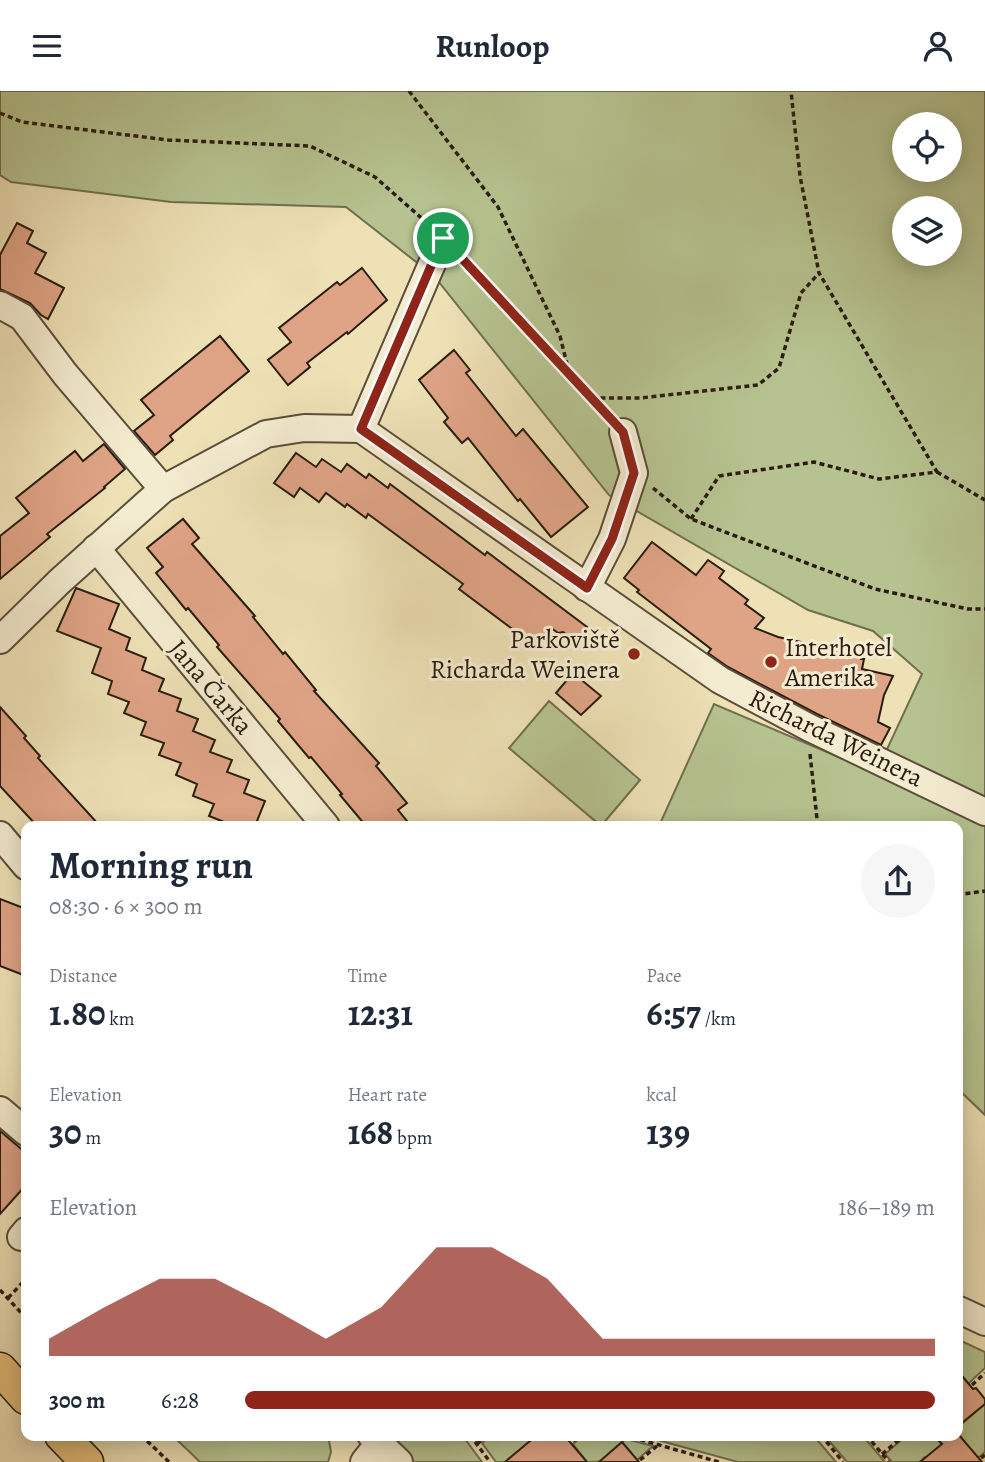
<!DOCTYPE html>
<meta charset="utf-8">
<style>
:root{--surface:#fff;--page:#f6f6f7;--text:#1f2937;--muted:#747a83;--accent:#8f2418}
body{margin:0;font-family:Alegreya,serif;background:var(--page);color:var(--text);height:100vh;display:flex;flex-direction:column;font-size:26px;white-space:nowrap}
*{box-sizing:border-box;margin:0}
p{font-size:23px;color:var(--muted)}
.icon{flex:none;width:38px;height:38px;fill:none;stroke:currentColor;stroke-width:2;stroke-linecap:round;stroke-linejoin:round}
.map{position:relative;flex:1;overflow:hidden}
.sheet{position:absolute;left:21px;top:730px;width:942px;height:620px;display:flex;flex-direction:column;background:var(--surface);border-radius:14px;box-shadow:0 4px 18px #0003}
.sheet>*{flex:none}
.controls{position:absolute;left:892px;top:21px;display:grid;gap:14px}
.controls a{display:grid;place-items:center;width:70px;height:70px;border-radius:50%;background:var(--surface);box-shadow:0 4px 18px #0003;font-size:35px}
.pin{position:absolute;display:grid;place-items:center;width:60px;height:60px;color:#fff;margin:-30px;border:4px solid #fff;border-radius:50%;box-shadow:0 2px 7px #0007}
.round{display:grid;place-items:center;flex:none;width:74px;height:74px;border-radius:37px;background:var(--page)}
.overview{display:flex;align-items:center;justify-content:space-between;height:119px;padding:0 28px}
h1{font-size:38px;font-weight:700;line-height:52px}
.stats{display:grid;grid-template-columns:repeat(3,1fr);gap:10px;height:119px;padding:7px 28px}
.stats div{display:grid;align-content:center}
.stats b{font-size:35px;font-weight:700}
.stats small{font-size:19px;font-weight:400}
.stats p{font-size:19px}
.chart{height:196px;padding:14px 28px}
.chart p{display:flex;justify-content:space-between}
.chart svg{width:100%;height:126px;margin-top:7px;fill:var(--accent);opacity:.7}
ul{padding:0 28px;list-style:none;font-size:23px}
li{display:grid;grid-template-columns:112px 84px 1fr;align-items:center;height:52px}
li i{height:18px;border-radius:9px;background:var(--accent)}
header{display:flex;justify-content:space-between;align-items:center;height:91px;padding:0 28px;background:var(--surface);font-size:32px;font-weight:700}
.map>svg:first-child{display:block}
.green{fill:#b6c390;stroke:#707050;stroke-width:2;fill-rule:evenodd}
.building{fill:#dfa486;stroke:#2a1d10;stroke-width:2}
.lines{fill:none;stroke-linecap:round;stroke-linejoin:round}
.minor-casing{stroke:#5b4e3a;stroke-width:30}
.major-casing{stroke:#2a1d10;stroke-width:35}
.path{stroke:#2a1d10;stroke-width:3.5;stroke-dasharray:5 3.5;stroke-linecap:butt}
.minor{stroke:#f4ecd0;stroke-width:26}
.major{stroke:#e7c07b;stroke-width:32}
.route-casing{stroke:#fff;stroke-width:14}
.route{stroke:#8f2418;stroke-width:9}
.poi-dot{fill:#8f2418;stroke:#f4ecd0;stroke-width:2.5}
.labels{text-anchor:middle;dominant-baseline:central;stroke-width:6;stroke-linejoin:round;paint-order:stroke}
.poi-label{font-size:26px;fill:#2a1d10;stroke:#f4ecd0;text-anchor:end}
.street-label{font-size:26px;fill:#2a1d10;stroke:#f4ecd0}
</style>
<header><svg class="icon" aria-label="menu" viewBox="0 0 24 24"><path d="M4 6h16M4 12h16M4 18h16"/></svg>Runloop<svg class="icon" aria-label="person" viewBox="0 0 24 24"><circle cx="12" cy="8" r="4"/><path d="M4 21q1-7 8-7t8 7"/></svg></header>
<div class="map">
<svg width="985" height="1371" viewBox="0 0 985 1371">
<rect width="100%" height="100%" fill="#eee1b6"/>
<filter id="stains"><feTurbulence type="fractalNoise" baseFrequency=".00286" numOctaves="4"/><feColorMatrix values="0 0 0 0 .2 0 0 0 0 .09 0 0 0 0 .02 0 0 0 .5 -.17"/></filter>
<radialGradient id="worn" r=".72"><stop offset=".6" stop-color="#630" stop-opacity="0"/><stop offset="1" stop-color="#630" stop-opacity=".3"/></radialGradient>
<!-- green -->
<g class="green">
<path d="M0,0H985V1024L957,997V735H659L714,613L876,682L922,583L873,540L808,519L609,404L434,185L346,116L171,111L11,91L0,84ZM905,33H950V79H905ZM905,117H950V163H905Z"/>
<polygon points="549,610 640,689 601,735 509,657"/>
<polygon points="957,1248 985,1261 985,1277 968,1293 957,1280"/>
<polygon points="985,1313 985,1361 978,1367 957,1342 957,1337"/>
<polygon points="172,1344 328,1344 331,1361 328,1371 200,1371"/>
<polygon points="386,1344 462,1344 482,1371 414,1371"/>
<polygon points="490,1344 539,1344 524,1358 522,1357 508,1368 510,1371 496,1371 482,1352"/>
<polygon points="584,1344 616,1344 622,1351 626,1348 653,1355 637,1369 587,1371 573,1353"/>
<polygon points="639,1344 813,1344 836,1371 738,1371"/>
<polygon points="824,1344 862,1344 885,1371 847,1371"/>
<polygon points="907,1344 934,1344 943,1355 927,1368 925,1366 920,1371 892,1371 885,1363"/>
</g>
<!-- building -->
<g class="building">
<polygon points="17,132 33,140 27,152 46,162 35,182 64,197 48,228 41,224 30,212 0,198 0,164"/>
<polygon points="362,177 387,209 348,243 347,241 307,272 310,276 288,294 268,269 291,251 279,237 337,191 340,194"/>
<polygon points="220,245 249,280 170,345 173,349 155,364 134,340 154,324 141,309"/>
<polygon points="454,259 470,279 466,282 516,345 523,338 588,416 551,446 520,408 518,410 468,347 462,352 444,331 448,327 419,289"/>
<polygon points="104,353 125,378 104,396 105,397 47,443 50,446 0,488 0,445 29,422 16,407 75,360 83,370"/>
<polygon points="296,362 316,376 322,368 341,381 347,373 366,387 369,383 388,397 390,393 485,464 487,461 587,536 576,550 563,541 558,542 550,536 535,555 459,498 463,493 368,423 366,427 347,413 345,416 326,402 319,411 300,397 294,406 274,392"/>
<polygon points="183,428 199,447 192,453 255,525 253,526 283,563 285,561 316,599 314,600 379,672 376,675 407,712 398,719 411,735 366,735 340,704 342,703 311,666 309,667 278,630 280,628 217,556 219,554 203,535 188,517 186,519 156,482 163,476 147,457"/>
<polygon points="652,451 696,484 708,469 724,480 719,487 748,509 745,513 764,527 755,537 778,546 861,564 861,568 864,568 862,578 893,585 884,604 878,631 890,637 881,654 817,623 728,576 708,562 711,558 637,501 639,499 624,487"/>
<polygon points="76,497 119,513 109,538 130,547 126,559 146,567 142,579 164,588 159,600 181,608 177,620 198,628 193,640 215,649 210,661 232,669 227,681 249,689 244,702 265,710 255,735 234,735 209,725 214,713 193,705 197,693 176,684 181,672 159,664 164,652 141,644 146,631 124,622 129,611 108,603 112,590 92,582 101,557 57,540"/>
<polygon points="573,582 601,605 581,624 556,602"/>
<polygon points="0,616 26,645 24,647 40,665 38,667 100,735 37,735 0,695"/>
<polygon points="0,808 26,818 26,885 0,875"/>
<polygon points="0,1040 26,1062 26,1094 0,1123"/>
<polygon points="957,1279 973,1298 976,1297 985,1308 985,1313 957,1336"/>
<polygon points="537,1344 564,1344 587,1371 505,1371"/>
<polygon points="934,1344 959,1344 982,1371 920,1371 942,1353"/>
<polygon points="622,1351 639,1371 599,1371"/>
</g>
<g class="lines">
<defs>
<g id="minor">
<polyline points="0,214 22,226 65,283 163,398"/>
<polyline points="361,338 720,589 810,637 985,721"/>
<polyline points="361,338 443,147"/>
<polyline points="96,457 326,735"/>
<polyline points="587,497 612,448 634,382 623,341"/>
<polyline points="0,549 60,490 163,398 266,343 304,337 361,338"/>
<polyline points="0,744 26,775"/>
<polyline points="0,1019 26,1041"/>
<polyline points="21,1146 26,1140"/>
<polyline points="957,1218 985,1231"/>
<polyline points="371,1344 399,1371"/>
<polyline points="364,1371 379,1352"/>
</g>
<g id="major">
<polyline points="0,1278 26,1307"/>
<polyline points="61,1344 87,1371"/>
</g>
</defs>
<!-- minor casing -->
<use href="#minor" class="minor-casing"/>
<!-- major casing -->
<use href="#major" class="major-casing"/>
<!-- path -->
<g class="path">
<polyline points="409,0 498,116 560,245 569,281"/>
<polyline points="0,22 22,31 168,49 310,55 375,86 426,131"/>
<polyline points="461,166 608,325"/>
<polyline points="592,307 640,307 758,294 779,277 801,202 819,182"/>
<polyline points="937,381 985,409"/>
<polyline points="653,397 691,428 875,498 968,518 985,518"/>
<polyline points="691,428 719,385 814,371 879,388 937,381 819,182 800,85 791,0"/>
<polyline points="810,663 817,728 815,735"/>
<polyline points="957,804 985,800"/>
<polyline points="0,1199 26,1227"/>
<polyline points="8,1207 26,1188"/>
<polyline points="972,1294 985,1282"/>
<polyline points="141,1344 169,1371"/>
<polyline points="470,1344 490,1371"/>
<polyline points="624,1344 719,1371"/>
<polyline points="821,1344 843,1371"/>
<polyline points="866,1344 889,1371"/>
<polyline points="573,1350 580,1344"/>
<polyline points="477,1353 487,1344"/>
<polyline points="882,1363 905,1344"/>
<polyline points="981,1367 985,1364"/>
<polyline points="640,1369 657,1355"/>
</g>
<!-- minor -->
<use href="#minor" class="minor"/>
<!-- major -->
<use href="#major" class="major"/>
</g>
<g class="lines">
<defs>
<polygon id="route" points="443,147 623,341 634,382 612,448 587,497 361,338"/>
</defs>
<!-- route casing -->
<use href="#route" class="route-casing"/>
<!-- route -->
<use href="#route" class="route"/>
</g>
<!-- markers -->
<g class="poi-dot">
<circle cx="634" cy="563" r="7"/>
<circle cx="771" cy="571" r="7"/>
</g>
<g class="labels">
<!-- poi labels -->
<g class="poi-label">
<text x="620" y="548">Parkoviště<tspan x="620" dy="30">Richarda Weinera</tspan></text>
<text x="785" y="556" text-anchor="start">Interhotel<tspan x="785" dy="30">Amerika</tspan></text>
</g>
<!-- street labels -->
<g class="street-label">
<text transform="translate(211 596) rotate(50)">Jana Čarka</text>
<text transform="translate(836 647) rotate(26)">Richarda Weinera</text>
</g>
</g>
<rect width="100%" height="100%" filter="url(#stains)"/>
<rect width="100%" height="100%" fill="url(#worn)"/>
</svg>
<div class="controls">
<a><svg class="icon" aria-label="locate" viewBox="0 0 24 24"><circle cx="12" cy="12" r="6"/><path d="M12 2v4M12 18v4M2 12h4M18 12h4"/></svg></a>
<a><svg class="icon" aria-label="layers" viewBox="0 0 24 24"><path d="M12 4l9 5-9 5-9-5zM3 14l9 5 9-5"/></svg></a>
</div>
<div class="pin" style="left:443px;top:147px;background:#1e9e55"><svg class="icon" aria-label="arrive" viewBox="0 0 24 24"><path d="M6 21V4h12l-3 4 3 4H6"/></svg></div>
<section class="sheet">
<div class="overview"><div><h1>Morning run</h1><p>08:30 · 6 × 300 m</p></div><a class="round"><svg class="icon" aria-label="share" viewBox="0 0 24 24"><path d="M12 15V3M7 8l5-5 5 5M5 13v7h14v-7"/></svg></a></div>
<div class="stats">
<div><p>Distance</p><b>1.80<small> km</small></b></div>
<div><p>Time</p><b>12:31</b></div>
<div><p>Pace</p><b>6:57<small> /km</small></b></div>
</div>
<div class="stats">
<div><p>Elevation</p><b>30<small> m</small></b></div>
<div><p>Heart rate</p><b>168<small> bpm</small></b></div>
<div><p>kcal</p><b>139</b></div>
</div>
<div class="chart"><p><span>Elevation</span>186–189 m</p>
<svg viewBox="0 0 160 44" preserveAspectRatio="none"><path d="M0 44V38L10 27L20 17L30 17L40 27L50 38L60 27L70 6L80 6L90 17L100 38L110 38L120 38L130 38L140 38L150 38L160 38V44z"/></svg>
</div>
<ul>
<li><b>300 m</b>6:28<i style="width:100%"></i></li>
</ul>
</section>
</div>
